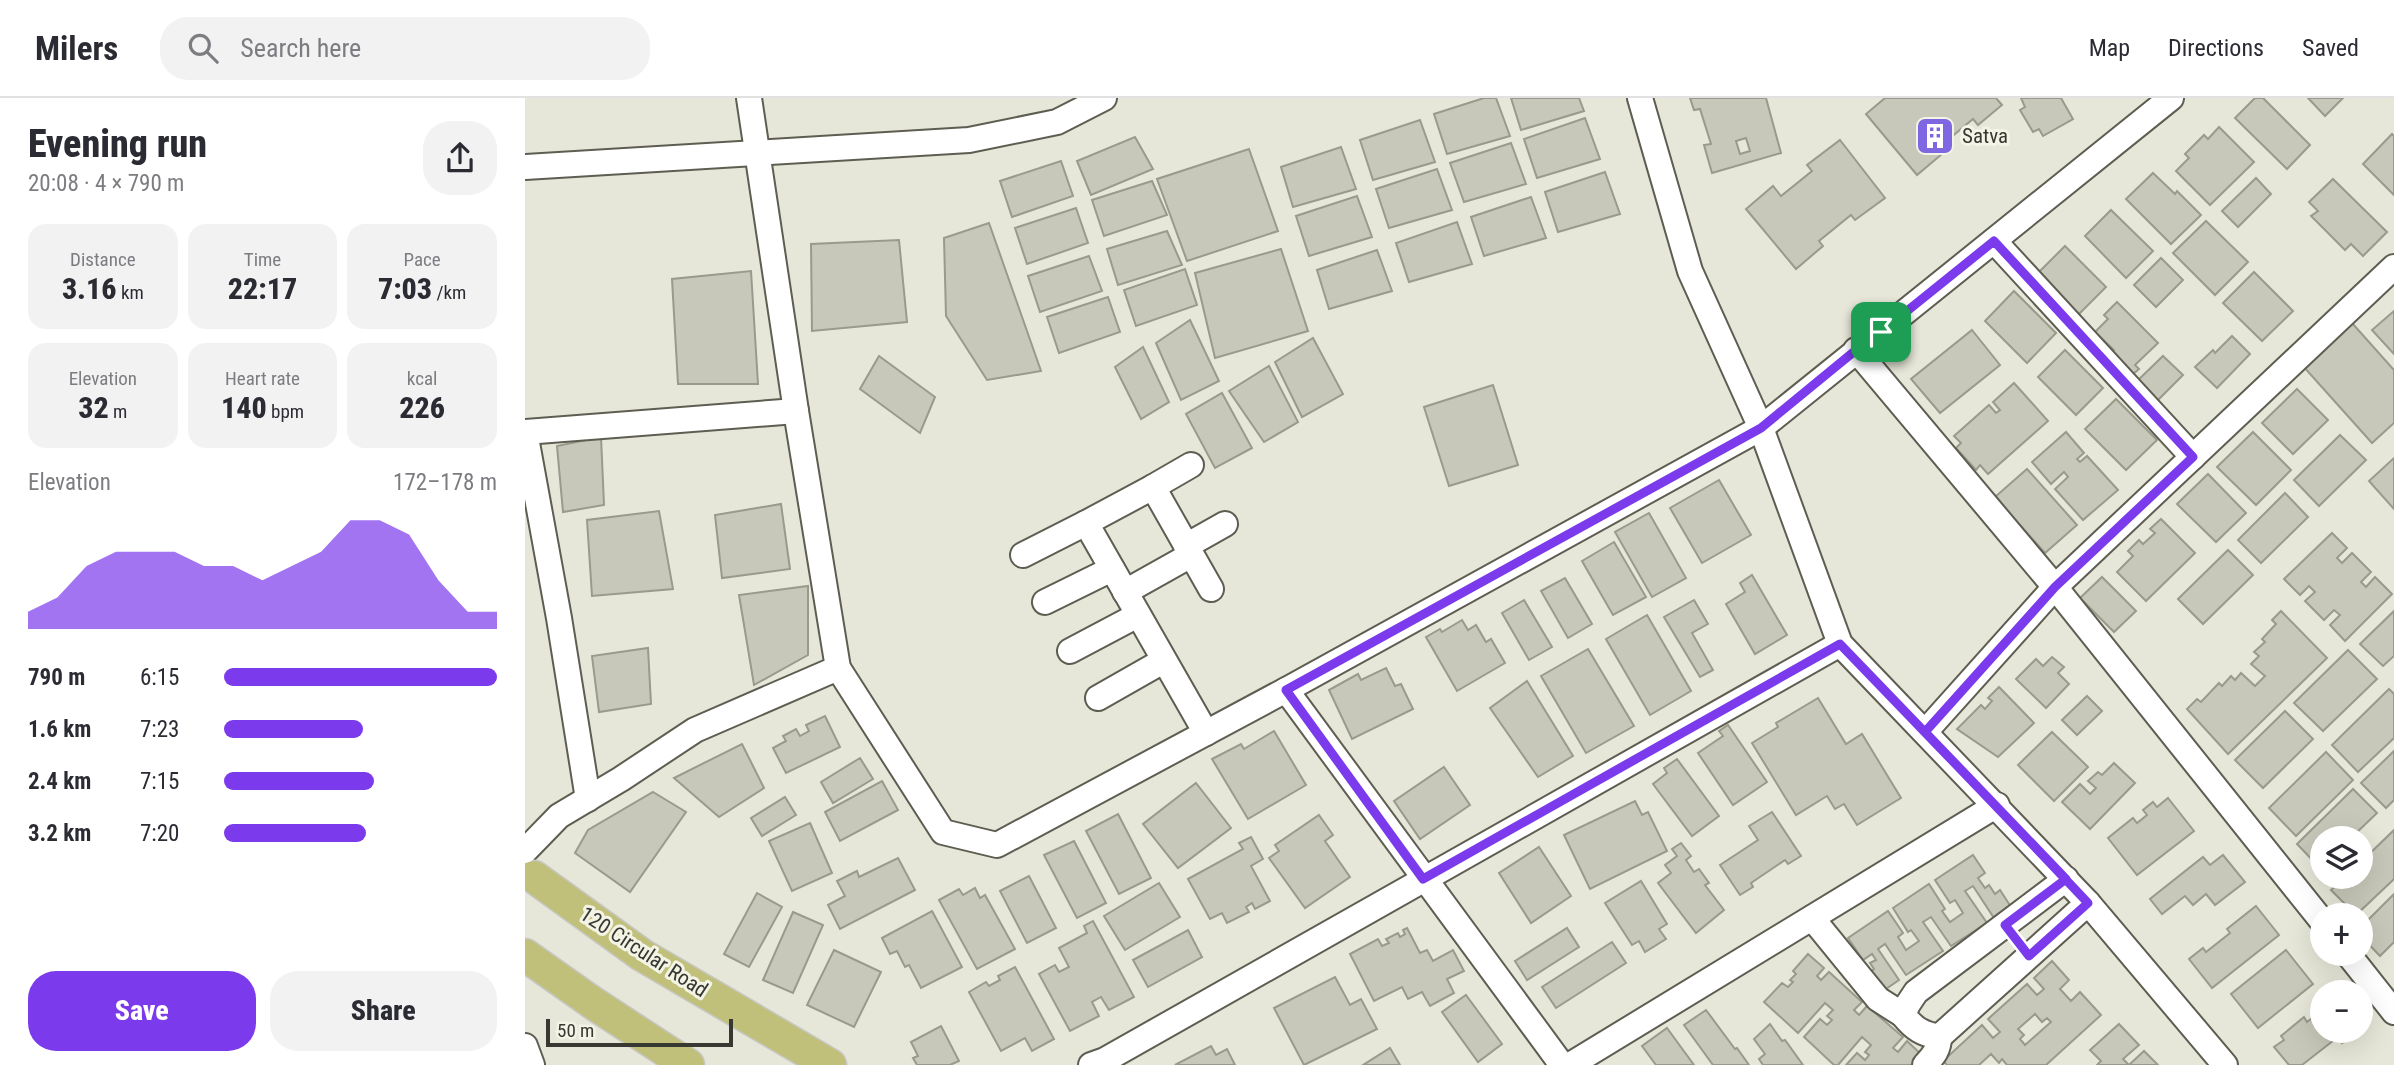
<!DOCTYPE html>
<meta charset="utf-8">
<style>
:root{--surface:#fff;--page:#f2f2f3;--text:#2b2b33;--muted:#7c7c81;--line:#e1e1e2;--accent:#7c3aed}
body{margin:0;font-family:"Roboto Condensed",sans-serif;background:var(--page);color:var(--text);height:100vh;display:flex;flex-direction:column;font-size:26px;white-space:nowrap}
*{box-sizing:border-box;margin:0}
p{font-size:23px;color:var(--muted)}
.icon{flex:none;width:38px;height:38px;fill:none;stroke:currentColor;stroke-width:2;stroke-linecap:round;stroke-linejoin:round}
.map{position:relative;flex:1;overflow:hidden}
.panel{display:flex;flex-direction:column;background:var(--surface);width:525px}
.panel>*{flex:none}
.fabs{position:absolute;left:1785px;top:728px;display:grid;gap:14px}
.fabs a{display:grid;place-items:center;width:63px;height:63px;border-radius:50%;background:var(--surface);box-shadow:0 7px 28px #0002;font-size:35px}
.scale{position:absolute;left:21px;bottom:18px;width:187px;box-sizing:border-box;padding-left:7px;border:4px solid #383832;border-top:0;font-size:19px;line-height:24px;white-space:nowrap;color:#383832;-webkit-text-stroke:5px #f3f4e5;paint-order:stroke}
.pin{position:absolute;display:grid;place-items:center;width:60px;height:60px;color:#fff;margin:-30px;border-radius:14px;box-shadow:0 4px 10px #0006}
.round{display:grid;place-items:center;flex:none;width:74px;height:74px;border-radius:28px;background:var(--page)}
.headline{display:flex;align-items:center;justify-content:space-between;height:119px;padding:0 28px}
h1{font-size:38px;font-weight:800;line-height:52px}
.stats{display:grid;grid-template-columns:repeat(3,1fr);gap:10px;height:119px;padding:7px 28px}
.stats div{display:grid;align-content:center;border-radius:18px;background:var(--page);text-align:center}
.stats b{font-size:30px;font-weight:800}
.stats small{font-size:19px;font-weight:400}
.stats p{font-size:19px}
.chart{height:196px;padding:14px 28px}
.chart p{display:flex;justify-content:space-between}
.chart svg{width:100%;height:126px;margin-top:7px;fill:var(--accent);opacity:.7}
.cta{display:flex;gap:14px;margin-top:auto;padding:14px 28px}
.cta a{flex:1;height:80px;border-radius:28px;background:var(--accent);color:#fff;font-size:28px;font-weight:800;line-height:80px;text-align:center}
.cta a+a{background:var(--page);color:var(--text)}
ul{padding:0 28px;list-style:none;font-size:23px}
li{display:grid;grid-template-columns:112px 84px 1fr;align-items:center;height:52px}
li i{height:18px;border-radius:9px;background:var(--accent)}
header{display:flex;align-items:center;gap:42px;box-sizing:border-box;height:98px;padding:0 35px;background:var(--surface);border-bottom:2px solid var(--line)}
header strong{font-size:33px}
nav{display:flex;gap:38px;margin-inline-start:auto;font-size:24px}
.search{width:490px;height:63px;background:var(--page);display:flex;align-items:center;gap:18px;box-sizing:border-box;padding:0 24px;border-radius:28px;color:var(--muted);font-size:26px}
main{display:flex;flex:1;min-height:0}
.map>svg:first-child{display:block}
.building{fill:#c8c8ba;stroke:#999a8c;stroke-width:2;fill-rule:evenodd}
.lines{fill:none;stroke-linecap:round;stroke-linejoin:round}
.minor-casing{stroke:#5d5d51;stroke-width:28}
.major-casing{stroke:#c7c7c6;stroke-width:35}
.minor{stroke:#fff;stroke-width:24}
.major{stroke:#c1c07a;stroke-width:32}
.route-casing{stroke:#fff;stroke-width:14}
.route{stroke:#7c3aed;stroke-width:9}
.labels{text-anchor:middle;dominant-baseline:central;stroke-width:6;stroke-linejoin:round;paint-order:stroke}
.poi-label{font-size:21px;fill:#383832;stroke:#f3f4e5;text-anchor:start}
.street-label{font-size:21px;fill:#383832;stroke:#f3f4e5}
</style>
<header>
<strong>Milers</strong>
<div class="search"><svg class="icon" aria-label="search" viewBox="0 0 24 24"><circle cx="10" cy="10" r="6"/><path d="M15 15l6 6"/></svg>Search here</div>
<nav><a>Map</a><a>Directions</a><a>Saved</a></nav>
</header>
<main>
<section class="panel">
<div class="headline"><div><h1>Evening run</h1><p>20:08 · 4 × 790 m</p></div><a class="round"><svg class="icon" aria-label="share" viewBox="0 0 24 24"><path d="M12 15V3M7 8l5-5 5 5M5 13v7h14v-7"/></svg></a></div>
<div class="stats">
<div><p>Distance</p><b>3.16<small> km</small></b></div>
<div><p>Time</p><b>22:17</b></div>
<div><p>Pace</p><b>7:03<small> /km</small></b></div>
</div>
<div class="stats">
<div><p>Elevation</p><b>32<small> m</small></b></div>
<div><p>Heart rate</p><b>140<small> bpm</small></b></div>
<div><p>kcal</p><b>226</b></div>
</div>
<div class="chart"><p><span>Elevation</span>172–178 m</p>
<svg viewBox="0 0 160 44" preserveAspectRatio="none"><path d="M0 44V38L10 33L20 22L30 17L40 17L50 17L60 22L70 22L80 27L90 22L100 17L110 6L120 6L130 11L140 27L150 38L160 38V44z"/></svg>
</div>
<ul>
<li><b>790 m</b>6:15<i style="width:100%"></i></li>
<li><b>1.6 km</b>7:23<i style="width:51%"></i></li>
<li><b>2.4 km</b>7:15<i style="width:55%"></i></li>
<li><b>3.2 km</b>7:20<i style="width:52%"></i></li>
</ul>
<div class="cta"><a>Save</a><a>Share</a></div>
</section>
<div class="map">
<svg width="1869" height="967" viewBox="0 0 1869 967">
<rect width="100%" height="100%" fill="#e6e7d8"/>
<!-- building -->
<g class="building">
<polygon points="959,0 971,0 985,38 922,56 909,16"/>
<polygon points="986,0 1054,0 1059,13 996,32"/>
<path d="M1165,0H1241L1256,55L1187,75L1179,47L1186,46L1175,11L1169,12ZM1221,40L1225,53L1215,56L1211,43Z"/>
<polygon points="1360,0 1471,0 1477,7 1453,27 1448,21 1412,51 1417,56 1392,77 1341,16"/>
<polygon points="1496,0 1536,0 1548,21 1518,38 1514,31 1508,34 1495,12 1500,9"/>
<polygon points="1730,0 1738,0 1785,47 1762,71 1710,20"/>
<polygon points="1783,0 1818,0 1800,18"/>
<polygon points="1060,20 1075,61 1012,80 999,41"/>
<polygon points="895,22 910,64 848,82 835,42"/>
<polygon points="1694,29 1729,64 1685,107 1651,73 1664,60 1660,56 1679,37 1683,41"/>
<polygon points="1867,36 1869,38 1869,97 1838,66"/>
<polygon points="610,39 628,71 566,97 552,63"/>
<polygon points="1315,42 1360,100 1330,122 1326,117 1294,143 1298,148 1271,171 1221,111 1248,88 1256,98 1287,73 1282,67"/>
<polygon points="986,45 1001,86 939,104 925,65"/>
<polygon points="816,49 831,91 768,109 756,69"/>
<polygon points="724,51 753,133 662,163 632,81"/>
<polygon points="536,63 548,98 487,119 475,83"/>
<polygon points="912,71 927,112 864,130 851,91"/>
<polygon points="1080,74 1095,116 1033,134 1020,94"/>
<polygon points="1628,75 1650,96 1652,93 1676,117 1646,146 1601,101"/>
<polygon points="1731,80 1746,96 1713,129 1697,113"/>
<polygon points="1808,81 1862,134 1838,158 1826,146 1820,152 1786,118 1793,113 1784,104"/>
<polygon points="627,83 642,117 579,138 567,102"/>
<polygon points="832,98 847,139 784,158 771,118"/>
<polygon points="1006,99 1021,140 959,158 946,119"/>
<polygon points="551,110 563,145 502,166 490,130"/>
<polygon points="1586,112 1628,153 1601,180 1560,138"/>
<polygon points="1681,123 1723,164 1690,197 1648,155"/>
<polygon points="932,124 947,166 884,184 871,145"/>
<polygon points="464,125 516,273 462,282 421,218 419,140"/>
<polygon points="642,133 657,167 593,187 582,151"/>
<polygon points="374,142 382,224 287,233 286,146"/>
<polygon points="1540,148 1581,189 1548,222 1507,181"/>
<polygon points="756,151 783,233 690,260 670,175"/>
<polygon points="852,152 867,193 804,211 792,172"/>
<polygon points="564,158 577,193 515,214 503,178"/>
<polygon points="1636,160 1658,182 1631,209 1609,187"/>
<polygon points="660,171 672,207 611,228 599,192"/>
<polygon points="226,173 233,286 153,286 147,181"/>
<polygon points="1729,174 1768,213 1737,243 1698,205"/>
<polygon points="1489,193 1531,235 1502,265 1460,223"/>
<polygon points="583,199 595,234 534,255 522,219"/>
<polygon points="1592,204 1633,245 1610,267 1614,271 1606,278 1585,257 1589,252 1570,234 1583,221 1579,217"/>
<polygon points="1869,213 1869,256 1847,232"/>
<polygon points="665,222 694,283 656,302 631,245"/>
<polygon points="1827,225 1869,272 1869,325 1847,345 1778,268"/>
<polygon points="1447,232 1475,267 1415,315 1386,281"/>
<polygon points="1707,238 1725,256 1692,290 1670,269 1688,252 1690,255"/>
<polygon points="788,240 818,296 777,319 750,264"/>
<polygon points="618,249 644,304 616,321 590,269"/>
<polygon points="1540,252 1578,290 1551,317 1513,279"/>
<polygon points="354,258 410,299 395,335 335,291"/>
<polygon points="1638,258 1658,277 1628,307 1608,287"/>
<polygon points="744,268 773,324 739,344 704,293"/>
<polygon points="1489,285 1523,323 1463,376 1455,367 1451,372 1431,350 1436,345 1429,338 1464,307 1471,315 1475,312 1468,304"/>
<polygon points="968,287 993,367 924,388 899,309"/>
<polygon points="1772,291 1803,322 1768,356 1737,325"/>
<polygon points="697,295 727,350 690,370 661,316"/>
<polygon points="1591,301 1632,342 1601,372 1560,331"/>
<polygon points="1541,334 1559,355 1552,361 1555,364 1562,358 1593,392 1558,422 1530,391 1543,379 1539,374 1526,386 1507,364"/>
<polygon points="1728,334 1766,372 1731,407 1692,369"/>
<polygon points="1815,337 1841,362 1794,408 1769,382"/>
<polygon points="76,339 79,407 38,414 32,348"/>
<polygon points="1869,360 1869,411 1844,383"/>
<polygon points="1502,371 1552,427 1520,455 1470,399"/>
<polygon points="1683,376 1721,415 1691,444 1652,406"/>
<polygon points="1194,382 1226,437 1177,465 1145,410"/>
<polygon points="1760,395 1783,419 1736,465 1713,442"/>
<polygon points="256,406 265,471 197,480 190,417"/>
<polygon points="134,413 148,491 67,498 62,422"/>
<polygon points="1124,415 1161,480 1127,499 1090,434"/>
<polygon points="1636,421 1670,455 1621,503 1592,474 1608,458 1603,453 1614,442 1618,446 1630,435 1625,431"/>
<polygon points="1807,435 1822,450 1812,460 1817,465 1827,455 1846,474 1836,484 1841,489 1850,479 1867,496 1820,543 1805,527 1815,517 1809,512 1799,522 1780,503 1790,494 1784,488 1775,497 1759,481"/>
<polygon points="1089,444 1121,499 1088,517 1057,463"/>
<polygon points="1703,452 1728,477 1678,526 1653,501"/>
<polygon points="1227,477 1262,537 1230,556 1201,506 1220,494 1215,485"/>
<polygon points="1577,479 1611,513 1589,534 1555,500"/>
<polygon points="1040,480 1067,526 1043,540 1016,493"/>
<polygon points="283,488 283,557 229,587 214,497"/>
<polygon points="999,502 1027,549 1004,562 977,515"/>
<polygon points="1169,502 1183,526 1167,535 1188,572 1175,579 1139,519"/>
<polygon points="1756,513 1802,560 1703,656 1662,611 1672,601 1676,604 1694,585 1697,588 1706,578 1710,582 1716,575 1730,588 1740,578 1726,566 1734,558 1729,554 1740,544 1737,541 1751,526 1747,522"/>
<polygon points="1869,513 1869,558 1858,568 1835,546"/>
<polygon points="1122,517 1166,593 1125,617 1081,541"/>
<polygon points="937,522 943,532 951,527 961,544 966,541 980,565 932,593 901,539 915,531 917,534"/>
<polygon points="123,550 126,606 74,614 67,558"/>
<polygon points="1063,551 1109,628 1061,655 1016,578"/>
<polygon points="1823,552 1852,581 1798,633 1769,605"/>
<polygon points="1527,559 1539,569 1533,575 1544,586 1521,610 1491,581 1511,561 1518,568"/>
<polygon points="861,570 870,588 876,586 888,611 827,641 804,592 833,576 836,582"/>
<polygon points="1002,583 1048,658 1013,679 965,610"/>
<polygon points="1474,589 1509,625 1473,659 1432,631 1456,607 1460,611 1467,603 1463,600"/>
<polygon points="1864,591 1869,596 1869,640 1833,674 1807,647"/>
<polygon points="1562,598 1577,613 1552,637 1537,622"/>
<polygon points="1293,600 1321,646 1337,636 1376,700 1332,727 1319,706 1310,711 1302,698 1271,717 1227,645 1253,629 1251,625"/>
<polygon points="1760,613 1788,641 1738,690 1710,662"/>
<polygon points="300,618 315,649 261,675 248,650 261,643 258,638 271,631 275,638 284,633 281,627"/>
<polygon points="1203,627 1242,684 1208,707 1173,655 1198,638 1194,633"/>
<polygon points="749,633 781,687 723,721 687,661 716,646 719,651"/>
<polygon points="1527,634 1563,669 1529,703 1493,667"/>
<polygon points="217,646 239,690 194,719 149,680"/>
<polygon points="1869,653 1869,702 1861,710 1836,685"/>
<polygon points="1801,654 1828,682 1771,738 1744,710"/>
<polygon points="335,660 348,681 308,705 296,684"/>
<polygon points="1152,661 1194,718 1167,738 1128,686 1142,675 1139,670"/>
<polygon points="1589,665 1610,685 1565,731 1537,704 1555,686 1565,696 1571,690 1563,683 1573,674 1577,677"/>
<polygon points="919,669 945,707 895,741 869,703"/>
<polygon points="357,683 373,712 315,743 300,714"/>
<polygon points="671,685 706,730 653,770 618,726"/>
<polygon points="1828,691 1852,715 1826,740 1797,740 1797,768 1795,770 1772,746"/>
<polygon points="128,694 161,714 105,794 50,755 63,732"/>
<polygon points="260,699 271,717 237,738 226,720"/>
<polygon points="1643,700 1669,733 1612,777 1583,740 1608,720 1612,725 1622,717 1618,712 1628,704 1632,709"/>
<polygon points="1110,703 1117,717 1123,714 1142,753 1065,791 1039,737"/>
<polygon points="1247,714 1276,758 1263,766 1260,762 1226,785 1228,789 1215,797 1195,767 1233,742 1224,728"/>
<polygon points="593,716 626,780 594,796 561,733"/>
<polygon points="794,717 808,737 800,743 825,779 780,810 744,760 754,753 750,747"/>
<polygon points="285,725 307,775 267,793 244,743"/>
<polygon points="1869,732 1869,781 1831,817 1806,792 1821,779 1836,779 1836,764"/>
<polygon points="726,739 738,761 726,768 745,803 730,811 727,805 721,809 724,814 702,825 697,815 685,821 663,781 718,751 714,745"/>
<polygon points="549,743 581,805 552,820 519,757"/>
<polygon points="1156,745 1166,758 1161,762 1169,774 1174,771 1184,785 1180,787 1199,812 1171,835 1133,785 1146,775 1140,767 1152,758 1147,751"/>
<polygon points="1014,749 1046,798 1006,825 974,775"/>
<polygon points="1448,757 1460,775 1453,780 1460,790 1464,787 1470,796 1475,792 1486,809 1469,820 1448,788 1440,793 1462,825 1426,848 1406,819 1398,824 1418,853 1381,877 1360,846 1353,851 1374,882 1355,895 1342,876 1349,871 1345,865 1351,862 1347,856 1338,862 1323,840 1363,813 1378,835 1373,839 1381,852 1394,843 1386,832 1383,834 1368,810 1404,786 1420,811 1417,813 1425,824 1438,815 1430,802 1425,805 1410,782"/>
<polygon points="1698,757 1720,784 1690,807 1681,796 1668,807 1660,798 1637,816 1625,801 1678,759 1685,767"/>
<polygon points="373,760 390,792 315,831 303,807 320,798 312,783 332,773 334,779"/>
<polygon points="504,778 531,830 502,845 475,793"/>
<polygon points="1116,783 1142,826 1134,831 1141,841 1120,854 1114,843 1107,847 1080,805"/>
<polygon points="634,785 655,819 600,852 579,818"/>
<polygon points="450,790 455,800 460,797 490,851 452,871 414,802 434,791 438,797"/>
<polygon points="232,795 257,809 224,869 199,856"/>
<polygon points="1869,796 1869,844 1855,858 1836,838 1836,829"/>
<polygon points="1731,808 1754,837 1687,890 1664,861 1678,850 1681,854 1705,835 1702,831"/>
<polygon points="407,813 437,869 396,890 384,867 380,869 372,853 365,856 357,840"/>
<polygon points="268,814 298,827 268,895 238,882"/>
<polygon points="568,823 609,899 584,912 576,899 567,904 574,918 545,933 514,876 530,867 534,874 544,869 534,850 562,835 559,828"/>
<polygon points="882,830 895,855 902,852 908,863 928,852 939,873 922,881 929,895 905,908 897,894 883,901 877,889 849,903 825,856 853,841 857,848 864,845 861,841 873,835 875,839 880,836 878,832"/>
<polygon points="1042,830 1054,849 1002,882 990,863"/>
<polygon points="663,832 677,859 623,889 608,862"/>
<polygon points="1087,844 1101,865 1031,910 1017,889"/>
<polygon points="309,852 356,874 329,929 282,907"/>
<polygon points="1761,852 1788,886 1733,930 1706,896"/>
<polygon points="1283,856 1299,870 1292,878 1296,882 1304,874 1337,904 1329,912 1334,917 1342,908 1378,939 1368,950 1373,954 1382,943 1398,958 1390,967 1321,967 1332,955 1340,962 1344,957 1340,954 1346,947 1337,939 1313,967 1309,967 1279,939 1295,921 1302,927 1307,922 1302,918 1308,912 1300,905 1273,935 1239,904 1257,885 1263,889 1268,884 1265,882 1271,876 1268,873"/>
<path d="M1527,863L1544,882L1535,891L1546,903L1555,894L1576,917L1521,967H1482L1477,961L1474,965L1466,956L1454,967H1422L1418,963L1457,927L1468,940L1475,934L1463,921L1502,886L1512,897L1519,891L1509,880ZM1510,916L1517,924L1522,920L1526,924L1500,947L1495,941L1499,937L1493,931Z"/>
<polygon points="490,869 529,941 507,953 500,940 476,953 444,894 461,884 464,888 475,882 473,878"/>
<polygon points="810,879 825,907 836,901 852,931 779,967 749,910"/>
<polygon points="941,897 977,946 953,964 917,914"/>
<polygon points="1181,912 1210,951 1212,950 1224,967 1188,967 1159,927"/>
<polygon points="1797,912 1797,933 1833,933 1817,945 1813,939 1777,967 1764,967 1749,949 1759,942 1756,938 1779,919 1782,924"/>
<polygon points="1245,926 1257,943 1260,942 1278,967 1238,967 1234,961 1240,956 1229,941"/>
<polygon points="1594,926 1614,947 1598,961 1604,967 1619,953 1633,967 1572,967 1576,963 1565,952"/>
<polygon points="416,928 434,963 425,967 392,967 388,960 393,958 386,944"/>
<polygon points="1142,930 1169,967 1131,967 1117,948"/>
<polygon points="686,948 691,957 702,951 710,967 650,967"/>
<polygon points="865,950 875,967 838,967"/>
</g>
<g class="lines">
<defs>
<g id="minor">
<polyline points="224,0 271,313 313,570 418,734 472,747 761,592 1236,330 1315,546 1563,805 1700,967"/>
<polyline points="1115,0 1165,173 1236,330 1646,0"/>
<polyline points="0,69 444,42 532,24 579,0"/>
<polyline points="1469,143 1668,359"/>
<polyline points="1331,252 1530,489 1797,823"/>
<polyline points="0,334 34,520 63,701"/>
<polyline points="0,334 271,313"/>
<polyline points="628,389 666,367"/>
<polyline points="661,448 700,426"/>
<polyline points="498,457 561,425"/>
<polyline points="600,494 666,457"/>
<polyline points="520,504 587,471"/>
<polyline points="545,553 613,517"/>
<polyline points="761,592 1037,967"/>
<polyline points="573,600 638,563"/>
<polyline points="1400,634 1530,489 1869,169"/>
<polyline points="681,635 561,425 628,389 686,491"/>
<polyline points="0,753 34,718 96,681 170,632 313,570"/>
<path d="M1541,781L1391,894L1383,906L1378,917C1389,931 1398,936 1414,939L1563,805"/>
<polyline points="1287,820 1353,901 1378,917"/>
<polyline points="1823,856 1869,914"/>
<polyline points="0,948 7,967"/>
<polyline points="566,967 580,962 1315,546"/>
<polyline points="1045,967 1472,707"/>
<path d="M1400,967C1408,958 1414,952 1414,939"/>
</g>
<g id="major">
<polyline points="9,779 117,857 305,967"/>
<polyline points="0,857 68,905 163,967"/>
</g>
</defs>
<!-- minor casing -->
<use href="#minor" class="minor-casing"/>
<!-- major casing -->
<use href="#major" class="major-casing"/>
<!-- minor -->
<use href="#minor" class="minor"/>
<!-- major -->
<use href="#major" class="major"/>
</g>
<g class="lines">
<defs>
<path id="route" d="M1356,234L1331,252L1236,330L761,592L898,781L1315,546C1398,632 1481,718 1563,805L1504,858L1480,827L1541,781L1400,634L1530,489L1668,359L1469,143L1356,234"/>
</defs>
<!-- route casing -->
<use href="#route" class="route-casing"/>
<!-- route -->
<use href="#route" class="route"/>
</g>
<!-- icons -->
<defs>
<symbol id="building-square" viewBox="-11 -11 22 22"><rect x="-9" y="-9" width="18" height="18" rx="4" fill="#7f67e2" stroke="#f3f4e5"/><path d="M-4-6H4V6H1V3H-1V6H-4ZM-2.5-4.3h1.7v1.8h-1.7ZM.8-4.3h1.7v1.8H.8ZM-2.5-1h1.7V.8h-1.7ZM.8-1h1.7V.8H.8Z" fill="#fff"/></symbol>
</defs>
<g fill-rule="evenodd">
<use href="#building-square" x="1388" y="16" width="44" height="44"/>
</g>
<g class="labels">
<!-- poi labels -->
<g class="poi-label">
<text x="1437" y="38">Satva</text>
</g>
<!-- street labels -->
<g class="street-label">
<text transform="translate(119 854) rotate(33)">120 Circular Road</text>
</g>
</g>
</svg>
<div class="fabs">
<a><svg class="icon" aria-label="layers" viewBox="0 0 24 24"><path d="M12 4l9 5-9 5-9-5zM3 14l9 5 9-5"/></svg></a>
<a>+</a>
<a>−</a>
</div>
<div class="scale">50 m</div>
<div class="pin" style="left:1356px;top:234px;background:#1e9e55"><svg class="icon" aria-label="arrive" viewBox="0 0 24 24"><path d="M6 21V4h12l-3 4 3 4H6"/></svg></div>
</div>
</main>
